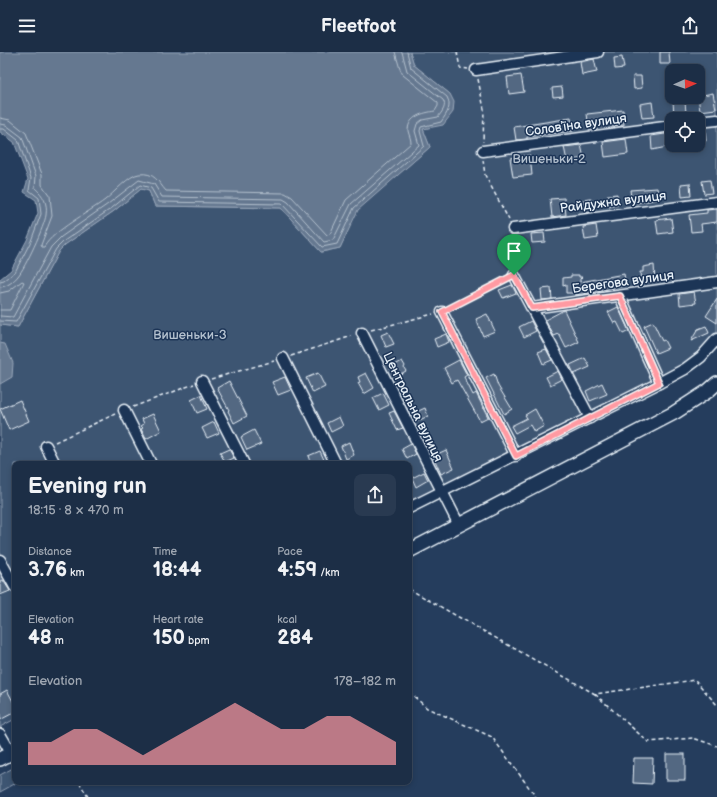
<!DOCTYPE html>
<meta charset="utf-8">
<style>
:root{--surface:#1c2e46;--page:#293a51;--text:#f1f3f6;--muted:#a0a8b3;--line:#3a4a5f;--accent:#ff9aa2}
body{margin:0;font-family:"Balsamiq Sans",sans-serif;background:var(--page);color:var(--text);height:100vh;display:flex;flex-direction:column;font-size:15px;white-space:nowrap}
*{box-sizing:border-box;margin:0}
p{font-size:13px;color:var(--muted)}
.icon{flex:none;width:22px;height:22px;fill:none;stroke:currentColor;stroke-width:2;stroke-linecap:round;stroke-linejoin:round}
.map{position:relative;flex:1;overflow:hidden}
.details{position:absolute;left:12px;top:409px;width:400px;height:324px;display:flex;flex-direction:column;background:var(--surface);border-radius:8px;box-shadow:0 2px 6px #0003,0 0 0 1px var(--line)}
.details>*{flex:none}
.needle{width:26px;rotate:88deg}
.fabs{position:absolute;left:665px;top:12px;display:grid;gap:8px}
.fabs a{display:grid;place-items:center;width:40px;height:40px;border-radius:8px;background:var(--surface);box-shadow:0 2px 6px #0003,0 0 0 1px var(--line);font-size:20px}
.pin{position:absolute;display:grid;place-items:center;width:34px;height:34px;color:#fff;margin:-41px -17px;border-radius:50% 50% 50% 0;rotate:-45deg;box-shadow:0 0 4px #0007}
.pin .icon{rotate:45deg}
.round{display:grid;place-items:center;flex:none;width:42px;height:42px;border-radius:8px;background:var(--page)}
.overview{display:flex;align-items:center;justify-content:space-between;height:68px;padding:0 16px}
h1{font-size:22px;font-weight:800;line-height:30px}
.metrics{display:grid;grid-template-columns:repeat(3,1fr);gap:6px;height:68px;padding:4px 16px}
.metrics div{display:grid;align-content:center}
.metrics b{font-size:20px;font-weight:800}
.metrics small{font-size:11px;font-weight:400}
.metrics p{font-size:11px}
.chart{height:112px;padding:8px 16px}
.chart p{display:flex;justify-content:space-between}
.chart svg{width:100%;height:72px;margin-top:4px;fill:var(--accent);opacity:.7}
header{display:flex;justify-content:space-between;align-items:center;height:52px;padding:0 16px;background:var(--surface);font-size:18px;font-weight:800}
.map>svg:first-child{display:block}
.green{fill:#3e5472;stroke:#93a2b5;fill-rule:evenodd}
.water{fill:#657890;stroke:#99a8ba}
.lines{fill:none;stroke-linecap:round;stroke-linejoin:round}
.shore{stroke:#b4c1ce;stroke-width:1}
.building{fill:#536782;stroke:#e8f1f8}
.minor-casing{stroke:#e8f1f8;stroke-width:13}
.tertiary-casing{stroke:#e8f1f8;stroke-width:16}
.path{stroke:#e8f1f8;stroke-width:1.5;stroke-dasharray:4 3;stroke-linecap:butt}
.minor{stroke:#1d3557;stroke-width:10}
.tertiary{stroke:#1d3557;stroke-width:13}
.route-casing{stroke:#fff;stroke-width:8}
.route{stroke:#ff9aa2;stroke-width:5}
.labels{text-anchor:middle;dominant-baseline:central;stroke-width:3;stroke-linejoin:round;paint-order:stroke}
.street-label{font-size:13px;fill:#e8f1f8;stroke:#1d3557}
.park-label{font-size:13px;fill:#b5c2d0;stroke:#1d3557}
</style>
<header><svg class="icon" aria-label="menu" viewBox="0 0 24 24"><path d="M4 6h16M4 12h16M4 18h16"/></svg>Fleetfoot<svg class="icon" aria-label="share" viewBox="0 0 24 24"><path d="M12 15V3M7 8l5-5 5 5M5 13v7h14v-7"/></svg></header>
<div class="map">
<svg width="717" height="745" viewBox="0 0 717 745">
<rect width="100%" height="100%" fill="#253d5d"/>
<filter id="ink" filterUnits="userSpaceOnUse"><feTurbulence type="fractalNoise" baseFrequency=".025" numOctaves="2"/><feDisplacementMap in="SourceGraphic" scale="8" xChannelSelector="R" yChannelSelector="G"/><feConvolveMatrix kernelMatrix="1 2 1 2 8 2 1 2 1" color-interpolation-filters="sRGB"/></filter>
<g filter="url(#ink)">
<!-- green -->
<g class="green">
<path d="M410,0H717V292L703,308L669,332L409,461V412H15V667L0,675V273L18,275L59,199L66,192L114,159L141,137L149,139L155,154L281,156L321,200L340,196L357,158L430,95L423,77L431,75L450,42L414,13ZM672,19H698V45H672ZM672,67H698V93H672Z"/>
<polygon points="15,715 15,730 18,730 0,740 0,723"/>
</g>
<!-- water -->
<g class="water">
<polygon points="0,0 410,0 414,13 450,42 454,50 453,60 443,73 423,77 430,95 358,158 340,196 321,200 281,156 155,154 149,139 141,137 114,159 66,192 59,199 18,275 0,273 0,227 11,218 27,188 38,161 36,148 24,140 28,127 14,90 0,80"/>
<polygon points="0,291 5,292 13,311 12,325 0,332"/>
</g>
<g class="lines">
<!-- shore -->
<g class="shore">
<path d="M0,66L10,68L26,81L42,122V133L50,144L52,164L41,193L42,195H44C54,178 88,161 105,148C114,141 129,123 139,122C155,120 158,130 166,139L285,141L292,145L327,183L330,182L346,148L411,91C411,87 409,83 408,79C408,64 423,61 435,59L438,54V51L403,23L400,17L395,0"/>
<path d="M0,72L6,73L22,85L36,124L35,136C43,143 48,151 46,163C45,173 25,216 18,224C14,229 7,235 0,235"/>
<polyline points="0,77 4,77 18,88 31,126 29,138 39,146 41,162 31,189 15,220 4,229 0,230"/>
<polyline points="0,241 9,239 22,229 24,230 10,258 0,258"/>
<path d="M0,264L13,265L51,195L61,185L108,152L139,128L154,132L162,145L283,147L288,150L324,190L333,188L351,152L419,93L415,79L417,72L422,68L438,65C442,60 447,54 443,48L407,19L402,0"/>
<path d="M0,269L16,270L56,197L64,189L112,156L140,133L151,136L159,150L282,152L322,195L337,192L354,156L424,94L420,79L421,75L441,70C447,61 452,55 447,45L411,16L407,0"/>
</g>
</g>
<!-- building -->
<g class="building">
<polygon points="660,0 669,0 670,12 660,12"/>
<polygon points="622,5 624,16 615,17 614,6"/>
<polygon points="594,7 597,20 582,23 580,10"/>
<polygon points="521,23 524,40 509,42 507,25"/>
<polygon points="633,24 641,24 642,36 634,37"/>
<polygon points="562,35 563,44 553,45 552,36"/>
<polygon points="713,41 716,57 700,59 698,44"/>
<polygon points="685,48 686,62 674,64 673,49"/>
<polygon points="652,50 654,65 642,66 640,52"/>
<polygon points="623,58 624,73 611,74 611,72 589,75 587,62"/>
<polygon points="571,66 573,79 527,85 527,87 516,88 514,75"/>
<polygon points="698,77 705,77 706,89 698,89"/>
<polygon points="672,81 672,94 652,98 651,84"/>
<polygon points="626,87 628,102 605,105 603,90"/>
<polygon points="581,93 584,106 567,109 564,95"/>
<polygon points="530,103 532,123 513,125 510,106"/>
<polygon points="710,128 712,141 704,142 702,129"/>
<polygon points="690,131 691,144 682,145 681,132"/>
<polygon points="657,136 659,147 632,152 630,138"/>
<polygon points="617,142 618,153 609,155 608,143"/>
<polygon points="564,146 566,163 552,165 550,147"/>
<polygon points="591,147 593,160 585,161 583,148"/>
<polygon points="717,157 717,170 701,172 702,179 691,180 689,163 707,161 707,158"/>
<polygon points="671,166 673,180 658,182 656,168"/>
<polygon points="596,173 598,186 585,188 583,175"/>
<polygon points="544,181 545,190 532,191 531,182"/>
<polygon points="654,213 655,229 641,231 640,220 643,220 643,215"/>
<polygon points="624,222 626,234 603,238 603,239 575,243 575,241 566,241 566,233 563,234 563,226 571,225 571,223 579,223 579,225 582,225 580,227 580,230"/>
<polygon points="512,233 516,241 503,246 499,238"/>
<polygon points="551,236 552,247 542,248 541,237"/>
<polygon points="694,240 696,251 680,253 679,242"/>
<polygon points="717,247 717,271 706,264"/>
<polygon points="618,255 629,279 623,282 617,270 614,271 608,260"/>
<polygon points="564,258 579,290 566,296 559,282 554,284 545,268"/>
<polygon points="487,262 495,279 483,284 476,267"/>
<polygon points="531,269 536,279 524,285 519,275"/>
<polygon points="653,270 662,289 664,288 668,296 656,301 644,274"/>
<polygon points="706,274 709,281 691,289 698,277"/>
<polygon points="388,280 394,292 386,295 381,283"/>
<polygon points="446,282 449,290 437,295 434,287"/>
<polygon points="546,297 552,308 543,312 538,300"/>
<polygon points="585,306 590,315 574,322 570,313"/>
<polygon points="459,308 467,323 464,325 473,343 476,341 488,365 480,369 457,328 452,331 444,316"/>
<polygon points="402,309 405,314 404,316 406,319 395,325 390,316"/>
<polygon points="558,319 562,327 550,333 546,325"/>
<polygon points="318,321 325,335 313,341 306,326"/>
<polygon points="366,321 374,336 364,342 358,331 360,330 358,325"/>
<polygon points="494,322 498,334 512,357 504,362 486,326"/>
<polygon points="285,325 291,338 278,343 272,330"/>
<polygon points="229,329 247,364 234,371 228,359 229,358 217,336"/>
<polygon points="602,331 607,342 590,349 586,339"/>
<polygon points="383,341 389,353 379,358 373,346"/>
<polygon points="201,343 207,357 197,361 191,348"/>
<polygon points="20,348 29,369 9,378 0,357"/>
<polygon points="425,356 428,364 416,370 412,362"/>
<polygon points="535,357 544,374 534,380 530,373 515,381 511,374 527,366 525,363"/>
<polygon points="394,359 403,376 397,378 389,361"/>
<polygon points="153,362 161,379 146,387 141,377 143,376 141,374 144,372 142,367"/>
<polygon points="339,365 343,374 331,380 327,371"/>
<polygon points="214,370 219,381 207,386 202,376"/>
<polygon points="254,378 261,392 247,398 241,385"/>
<polygon points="349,390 354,403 346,407 341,394"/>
<polygon points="411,392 416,402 407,407 402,397"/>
<polygon points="229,397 234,406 225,410 220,401"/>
<polygon points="446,398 454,416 441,422 433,404"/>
<polygon points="320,399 326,412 311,412 308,404"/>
<polygon points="424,420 428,428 416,435 412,426"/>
<polygon points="3,528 10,539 0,543 0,529"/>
<polygon points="7,638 15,653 15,660 0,668 0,642"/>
<rect x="666" y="702" width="19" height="26"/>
<polygon points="634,706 653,706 652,732 633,731"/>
</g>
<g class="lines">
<defs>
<g id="minor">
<polyline points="476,18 598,0"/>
<polyline points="698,70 717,68"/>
<polyline points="483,99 672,74"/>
<polyline points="513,177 717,150"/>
<polyline points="514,223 590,366"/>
<polyline points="620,244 659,331"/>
<polyline points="532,256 717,230"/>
<polyline points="442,260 516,404"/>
<polyline points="362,281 459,473"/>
<polyline points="283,306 336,412"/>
<polyline points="202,329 244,412"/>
<polyline points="124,358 151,412"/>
<polyline points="46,394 55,412"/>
<polyline points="409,456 659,331 685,317 701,305 717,287"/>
<polyline points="0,508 15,535"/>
<polyline points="0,682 11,701"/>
</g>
<g id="tertiary">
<polyline points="409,499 674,361 708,339 717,331"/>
<polyline points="0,707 15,699"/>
</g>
</defs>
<!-- minor casing -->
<use href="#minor" class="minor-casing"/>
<!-- tertiary casing -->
<use href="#tertiary" class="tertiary-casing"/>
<!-- path -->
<g class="path">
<polyline points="457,0 460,16 468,17"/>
<polyline points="478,27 484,57 483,90"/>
<polyline points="483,108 485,123 509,168"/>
<polyline points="513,187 514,213"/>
<polyline points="450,256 505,228"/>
<polyline points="371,278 433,262"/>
<polyline points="291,304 352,284"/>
<polyline points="211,327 274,309"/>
<polyline points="133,355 194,332"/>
<polyline points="55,390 115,362"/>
<polyline points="409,537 595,642 695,628 717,653"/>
<polyline points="409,640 427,656 492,685 536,745"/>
<polyline points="595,642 648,690 693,686 717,694"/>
<polyline points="79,730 88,745"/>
</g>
<!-- minor -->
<use href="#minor" class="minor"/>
<!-- tertiary -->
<use href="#tertiary" class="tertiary"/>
</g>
</g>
<g class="lines" filter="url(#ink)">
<defs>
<polygon id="route" points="514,223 532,256 620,244 659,331 516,404 442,260"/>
</defs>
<!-- route casing -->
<use href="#route" class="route-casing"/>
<!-- route -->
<use href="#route" class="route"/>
</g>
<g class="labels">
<!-- street labels -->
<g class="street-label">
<text transform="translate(576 73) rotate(-8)">Соловʼїна вулиця</text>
<text transform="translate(613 150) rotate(-7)">Райдужна вулиця</text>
<text transform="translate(623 230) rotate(-8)">Берегова вулиця</text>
<text transform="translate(413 355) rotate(64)">Центральна вулиця</text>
</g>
<!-- park labels -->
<g class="park-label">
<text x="549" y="107">Вишеньки-2</text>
<text x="190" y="283">Вишеньки-3</text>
</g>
</g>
</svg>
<div class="fabs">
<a><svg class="needle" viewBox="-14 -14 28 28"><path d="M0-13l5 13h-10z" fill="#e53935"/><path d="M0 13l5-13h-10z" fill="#a0a8b3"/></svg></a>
<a><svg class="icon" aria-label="locate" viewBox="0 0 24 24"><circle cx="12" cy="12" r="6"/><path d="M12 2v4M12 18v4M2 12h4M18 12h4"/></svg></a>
</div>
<div class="pin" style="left:514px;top:223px;background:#1e9e55"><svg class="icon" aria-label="arrive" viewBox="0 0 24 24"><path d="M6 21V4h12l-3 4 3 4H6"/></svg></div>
<section class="details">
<div class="overview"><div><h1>Evening run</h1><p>18:15 · 8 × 470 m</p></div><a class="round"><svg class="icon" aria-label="share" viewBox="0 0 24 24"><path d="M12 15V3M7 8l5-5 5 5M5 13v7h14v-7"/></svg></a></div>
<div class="metrics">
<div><p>Distance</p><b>3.76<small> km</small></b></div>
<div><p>Time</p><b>18:44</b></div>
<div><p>Pace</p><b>4:59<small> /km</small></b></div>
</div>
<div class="metrics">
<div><p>Elevation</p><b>48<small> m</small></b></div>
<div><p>Heart rate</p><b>150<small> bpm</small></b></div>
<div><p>kcal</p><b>284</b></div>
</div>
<div class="chart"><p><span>Elevation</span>178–182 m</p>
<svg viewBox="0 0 160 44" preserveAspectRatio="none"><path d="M0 44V30L10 30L20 22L30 22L40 30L50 38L60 30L70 22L80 14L90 6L100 14L110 22L120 22L130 14L140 14L150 22L160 30V44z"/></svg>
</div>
</section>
</div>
